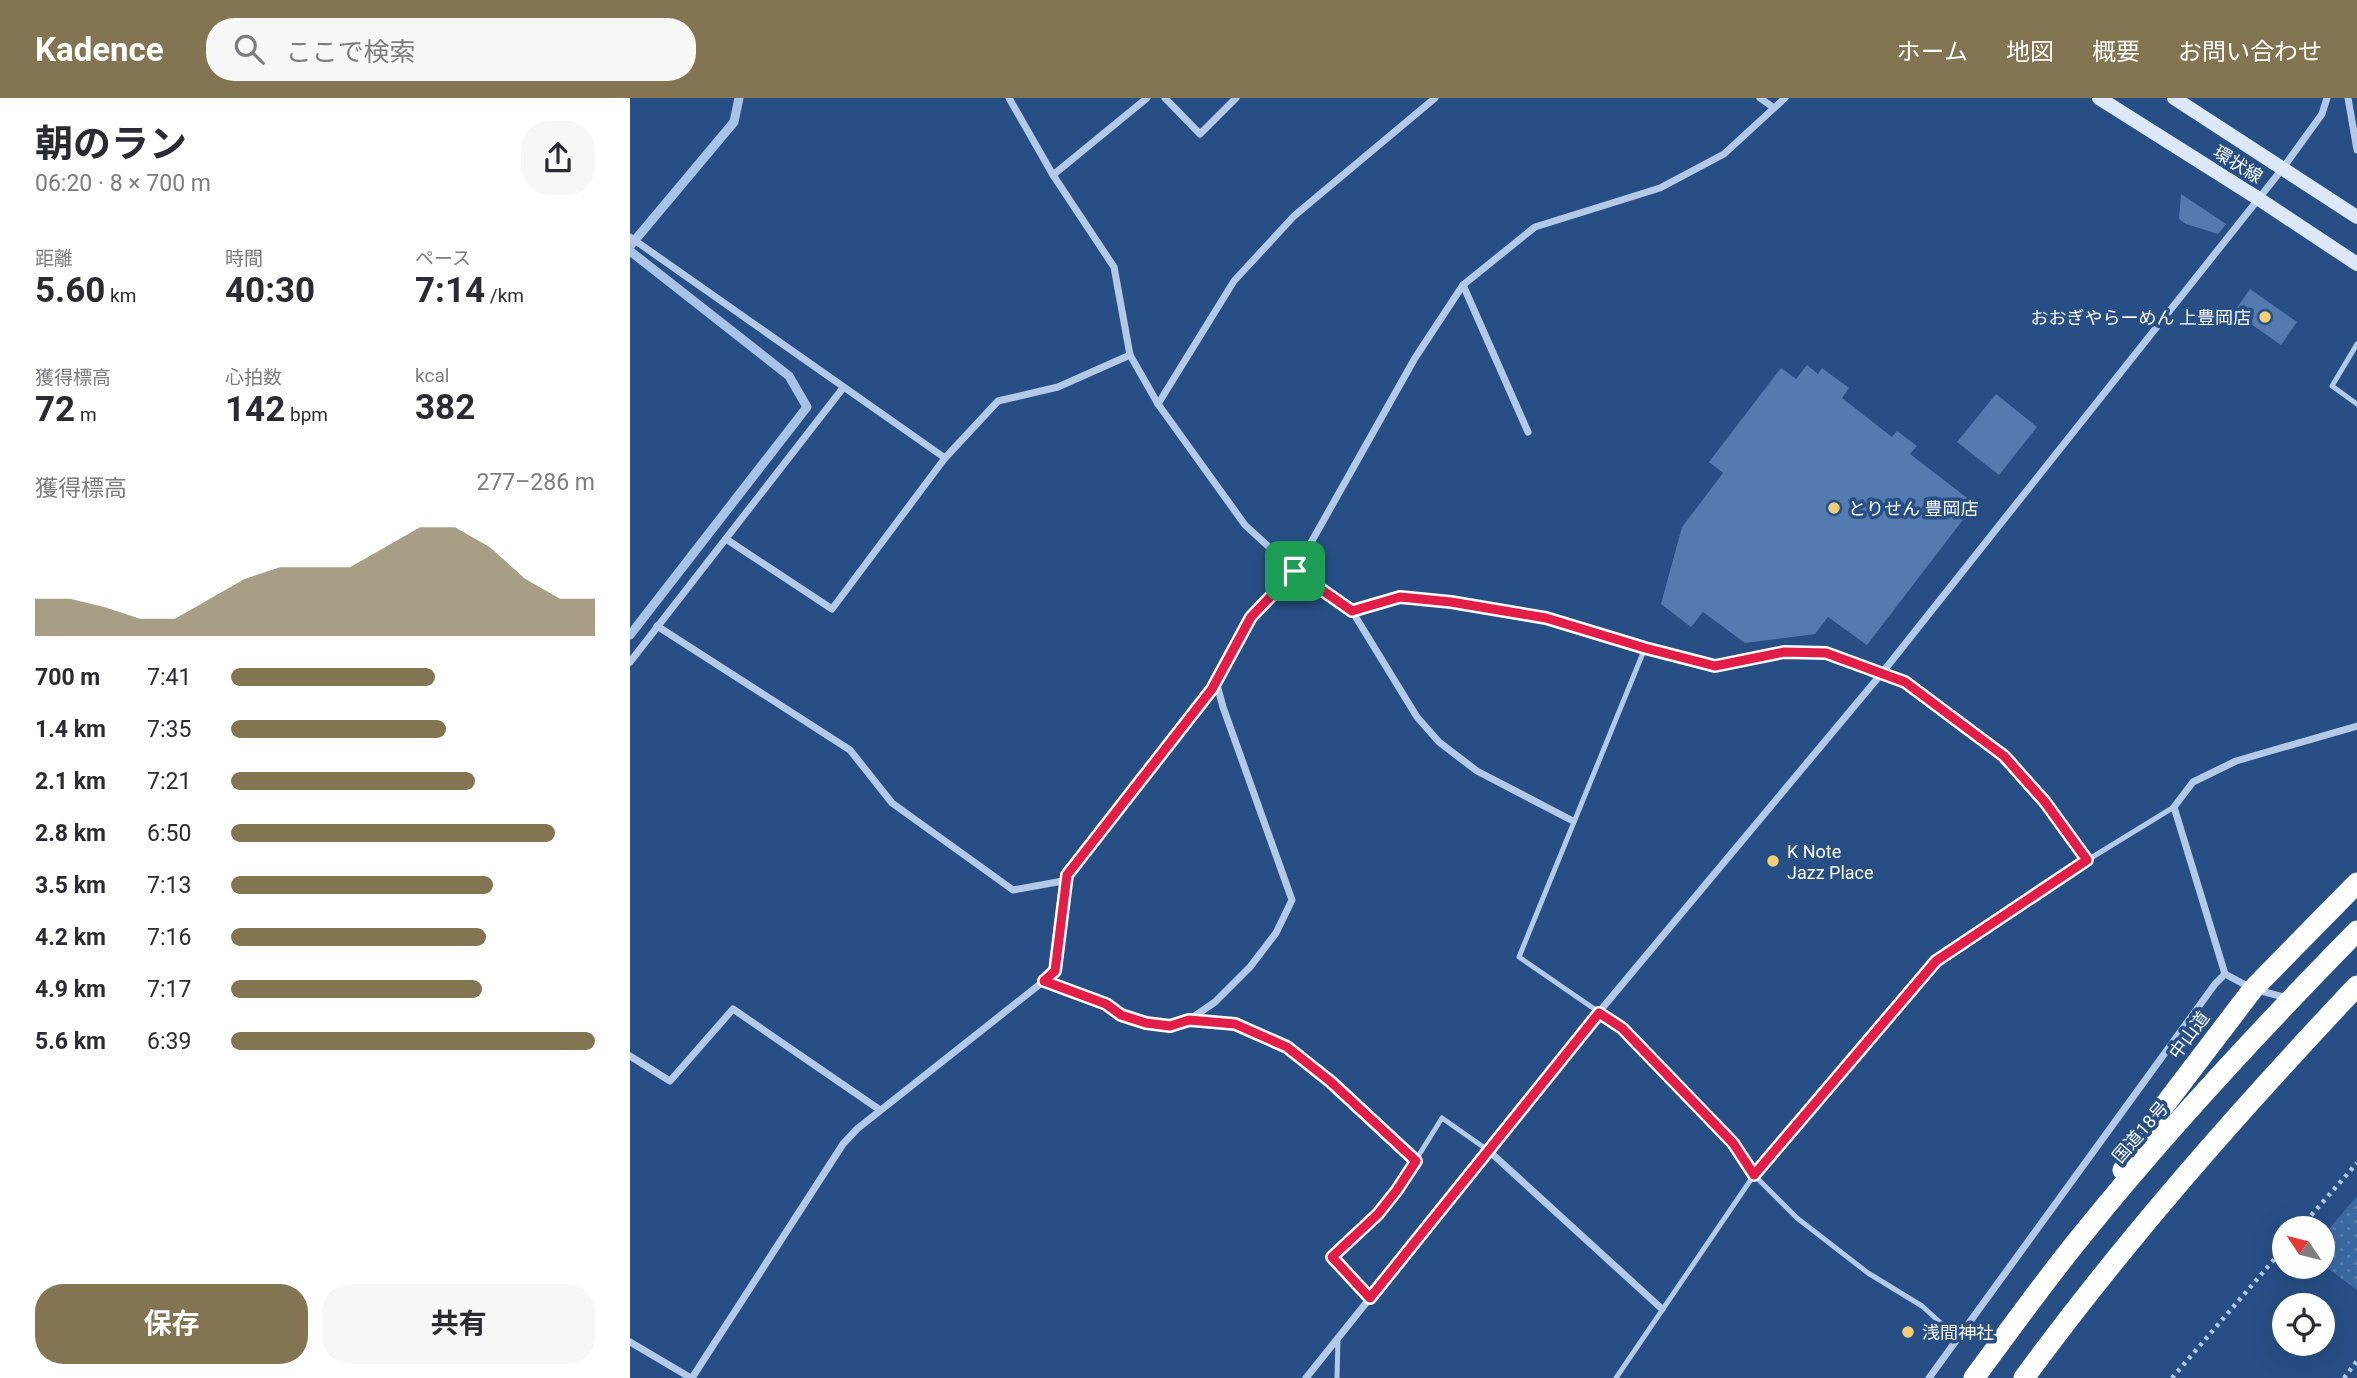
<!DOCTYPE html>
<html lang="ja">
<meta charset="utf-8">
<style>
:root{--surface:#fff;--page:#f7f7f7;--text:#2b2b33;--muted:#7c7c81;--accent:#847552}
body{margin:0;font-family:Roboto,"Noto Sans JP",sans-serif;background:var(--page);color:var(--text);height:100vh;display:flex;flex-direction:column;font-size:26px;white-space:nowrap}
*{box-sizing:border-box;margin:0}
p{font-size:23px;color:var(--muted)}
.icon{flex:none;width:38px;height:38px;fill:none;stroke:currentColor;stroke-width:2;stroke-linecap:round;stroke-linejoin:round}
.map{position:relative;flex:1;overflow:hidden}
.panel{display:flex;flex-direction:column;background:var(--surface);width:630px}
.panel>*{flex:none}
.needle{width:46px;rotate:305deg}
.controls{position:absolute;left:1642px;top:1118px;display:grid;gap:14px}
.controls a{display:grid;place-items:center;width:63px;height:63px;border-radius:50%;background:var(--surface);box-shadow:0 7px 28px #0002;font-size:35px}
.pin{position:absolute;display:grid;place-items:center;width:60px;height:60px;color:#fff;margin:-30px;border-radius:14px;box-shadow:0 4px 10px #0006}
.round{display:grid;place-items:center;flex:none;width:74px;height:74px;border-radius:28px;background:var(--page)}
.summary{display:flex;align-items:center;justify-content:space-between;height:119px;padding:0 35px}
h1{font-size:38px;font-weight:700;line-height:52px}
.stats{display:grid;grid-template-columns:repeat(3,1fr);gap:10px;height:119px;padding:7px 35px}
.stats div{display:grid;align-content:center}
.stats b{font-size:35px;font-weight:700}
.stats small{font-size:19px;font-weight:400}
.stats p{font-size:19px}
.chart{height:196px;padding:14px 35px}
.chart p{display:flex;justify-content:space-between}
.chart svg{width:100%;height:126px;margin-top:7px;fill:var(--accent);opacity:.7}
.cta{display:flex;gap:14px;margin-top:auto;padding:14px 35px}
.cta a{flex:1;height:80px;border-radius:28px;background:var(--accent);color:#fff;font-size:28px;font-weight:700;line-height:80px;text-align:center}
.cta a+a{background:var(--page);color:var(--text)}
ul{padding:0 35px;list-style:none;font-size:23px}
li{display:grid;grid-template-columns:112px 84px 1fr;align-items:center;height:52px}
li i{height:18px;border-radius:9px;background:var(--accent)}
header{display:flex;align-items:center;gap:42px;box-sizing:border-box;height:98px;padding:0 35px;background:var(--accent);color:#fff}
header strong{font-size:33px}
nav{display:flex;gap:38px;margin-inline-start:auto;font-size:24px}
.search{width:490px;height:63px;background:var(--page);display:flex;align-items:center;gap:18px;box-sizing:border-box;padding:0 24px;border-radius:28px;color:var(--muted);font-size:26px}
main{display:flex;flex:1;min-height:0}
.map>svg:first-child{display:block}
.green{fill:url(#green-dots)}
.lines{fill:none;stroke-linecap:round;stroke-linejoin:round}
.stream{stroke:#a7c4e8;stroke-width:9}
.building{fill:#547baf}
.path{stroke:#b2cae8;stroke-width:4.5;stroke-dasharray:3.5 5;stroke-linecap:butt}
.lane{stroke:#b2cae8;stroke-width:5}
.street{stroke:#b2cae8;stroke-width:7}
.secondary{stroke:#dce7f7;stroke-width:14}
.highway{stroke:#fff;stroke-width:21}
.route-casing{stroke:#fff;stroke-width:14}
.route{stroke:#e11d48;stroke-width:9}
.poi-dot{fill:#f0cf78;stroke:#274f86;stroke-width:2.5}
.labels{text-anchor:middle;dominant-baseline:central;stroke-width:7;stroke-linejoin:round;paint-order:stroke}
.street-label{font-size:18px;fill:#fff;stroke:#274f86}
.poi-label{font-size:18px;fill:#fff;stroke:#274f86;text-anchor:start}
</style>
<header>
<strong>Kadence</strong>
<div class="search"><svg class="icon" aria-label="search" viewBox="0 0 24 24"><circle cx="10" cy="10" r="6"/><path d="M15 15l6 6"/></svg>ここで検索</div>
<nav><a>ホーム</a><a>地図</a><a>概要</a><a>お問い合わせ</a></nav>
</header>
<main>
<section class="panel">
<div class="summary"><div><h1>朝のラン</h1><p>06:20 · 8 × 700 m</p></div><a class="round"><svg class="icon" aria-label="share" viewBox="0 0 24 24"><path d="M12 15V3M7 8l5-5 5 5M5 13v7h14v-7"/></svg></a></div>
<div class="stats">
<div><p>距離</p><b>5.60<small> km</small></b></div>
<div><p>時間</p><b>40:30</b></div>
<div><p>ペース</p><b>7:14<small> /km</small></b></div>
</div>
<div class="stats">
<div><p>獲得標高</p><b>72<small> m</small></b></div>
<div><p>心拍数</p><b>142<small> bpm</small></b></div>
<div><p>kcal</p><b>382</b></div>
</div>
<div class="chart"><p><span>獲得標高</span>277–286 m</p>
<svg viewBox="0 0 160 44" preserveAspectRatio="none"><path d="M0 44V31L10 31L20 34L30 38L40 38L50 31L60 24L70 20L80 20L90 20L100 13L110 6L120 6L130 13L140 24L150 31L160 31V44z"/></svg>
</div>
<ul>
<li><b>700 m</b>7:41<i style="width:56%"></i></li>
<li><b>1.4 km</b>7:35<i style="width:59%"></i></li>
<li><b>2.1 km</b>7:21<i style="width:67%"></i></li>
<li><b>2.8 km</b>6:50<i style="width:89%"></i></li>
<li><b>3.5 km</b>7:13<i style="width:72%"></i></li>
<li><b>4.2 km</b>7:16<i style="width:70%"></i></li>
<li><b>4.9 km</b>7:17<i style="width:69%"></i></li>
<li><b>5.6 km</b>6:39<i style="width:100%"></i></li>
</ul>
<div class="cta"><a>保存</a><a>共有</a></div>
</section>
<div class="map">
<svg width="1727" height="1280" viewBox="0 0 1727 1280">
<defs>
<pattern id="green-dots" width="8" height="8" patternUnits="userSpaceOnUse" patternTransform="scale(1.75)"><rect width="8" height="8" fill="#3c69a2"/><path d="M2 2h.1M6 6h.1" fill="none" stroke="#5980b0" stroke-width="1.8" stroke-linecap="round"/></pattern>
</defs>
<rect width="100%" height="100%" fill="#274f86"/>
<!-- green -->
<polygon class="green" points="1727,1098 1727,1192 1692,1166 1692,1139"/>
<g class="lines">
<!-- stream -->
<g class="stream">
<polyline points="0,148 104,24 109,0"/>
<polyline points="0,153 159,278 177,309 0,537"/>
</g>
</g>
<!-- building -->
<g class="building">
<polygon points="1551,96 1596,126 1588,136 1556,126 1549,121"/>
<polygon points="1620,191 1667,224 1651,247 1604,214"/>
<polygon points="1177,267 1188,276 1192,270 1219,290 1212,300 1262,339 1267,333 1287,348 1280,356 1345,406 1237,547 1198,519 1185,536 1115,545 1073,514 1061,529 1031,506 1052,429 1093,375 1079,364 1151,270 1166,281"/>
<polygon points="1366,296 1407,329 1369,377 1327,344"/>
</g>
<g class="lines">
<!-- path -->
<g class="path">
<polyline points="1670,1130 1727,1065"/>
<polyline points="1542,1280 1654,1150"/>
<polyline points="1714,1280 1727,1263"/>
</g>
<!-- lane -->
<g class="lane">
<polyline points="1727,246 1702,288 1727,306"/>
<polyline points="722,513 770,500 821,504 916,520 1015,550 1085,568 1154,554 1196,555 1275,584 1374,658 1415,704 1457,762"/>
<polyline points="1015,550 889,859 992,930 1103,1045 1124,1077 1167,1120 1238,1175 1292,1208 1313,1227 1330,1236"/>
<polyline points="561,922 605,926 657,949 701,983 786,1063"/>
<polyline points="740,1201 702,1159 748,1116 767,1092 812,1020 859,1053"/>
<polyline points="707,1280 708,1240"/>
<polyline points="986,1280 1124,1077 1306,863 1425,782 1544,709"/>
</g>
<!-- street -->
<g class="street">
<polyline points="379,0 423,77 484,169 500,257 528,306 615,427 665,473 722,513 787,619 809,644 847,673 943,723"/>
<polyline points="535,0 570,36 606,0"/>
<polyline points="1130,0 1144,10"/>
<polyline points="1718,0 1727,52"/>
<polyline points="423,77 517,0"/>
<polyline points="0,139 315,360"/>
<polyline points="833,187 898,334"/>
<polyline points="528,306 604,183 664,118 805,0"/>
<polyline points="96,441 202,511 315,360 368,303 428,289 500,257"/>
<polyline points="27,528 220,652 262,705 383,792 433,783 582,591 621,519 665,473 785,260 833,187 905,129 1030,90 1094,56 1155,0"/>
<polyline points="0,564 213,290"/>
<polyline points="414,883 476,906 491,917 516,925 540,927 559,922 585,904 620,869 646,835 662,802 593,609 586,583"/>
<polyline points="1658,900 1623,891 1595,876 1544,709 1563,684 1606,663 1727,628"/>
<polyline points="0,958 40,983 103,911 250,1012"/>
<polyline points="859,1053 1032,1211"/>
<polyline points="0,1244 61,1280"/>
<polyline points="62,1280 213,1046 227,1031 414,883 424,873 437,779"/>
<polyline points="676,1280 969,914 1252,575 1653,70 1692,16 1697,0"/>
<polyline points="1299,1280 1585,886 1595,876"/>
</g>
<!-- secondary -->
<g class="secondary">
<polyline points="1469,0 1629,101 1727,166"/>
<polyline points="1544,0 1727,119"/>
</g>
<!-- highway -->
<g class="highway">
<polyline points="1493,1072 1530,1013 1623,891 1727,785"/>
<path d="M1344,1280C1380,1232 1415,1182 1453,1136C1538,1030 1632,930 1727,833"/>
<path d="M1394,1280C1496,1141 1609,1013 1727,888"/>
</g>
</g>
<g class="lines">
<defs>
<polygon id="route" points="665,473 722,513 770,499 821,504 916,520 1015,550 1085,568 1154,554 1196,555 1275,584 1374,658 1415,704 1457,762 1306,863 1124,1077 1103,1045 992,930 969,915 740,1200 702,1159 748,1116 767,1092 786,1063 701,984 657,949 605,926 559,922 540,928 516,925 491,917 476,906 414,883 425,873 437,777 582,591 621,519"/>
</defs>
<!-- route casing -->
<use href="#route" class="route-casing"/>
<!-- route -->
<use href="#route" class="route"/>
</g>
<!-- markers -->
<g class="poi-dot">
<circle cx="1635" cy="219" r="7"/>
<circle cx="1204" cy="410" r="7"/>
<circle cx="1143" cy="763" r="7"/>
<circle cx="1278" cy="1234" r="7"/>
</g>
<g class="labels">
<!-- street labels -->
<g class="street-label">
<text transform="translate(1608 66) rotate(32)">環状線</text>
<text transform="translate(1559 937) rotate(-53)">中山道</text>
<text transform="translate(1510 1034) rotate(-49)">国道18号</text>
</g>
<!-- poi labels -->
<g class="poi-label">
<text x="1621" y="219" text-anchor="end">おおぎやらーめん 上豊岡店</text>
<text x="1218" y="410">とりせん 豊岡店</text>
<text x="1157" y="753">K Note<tspan x="1157" dy="21">Jazz Place</tspan></text>
<text x="1292" y="1234">浅間神社</text>
</g>
</g>
</svg>
<div class="controls">
<a><svg class="needle" viewBox="-14 -14 28 28"><path d="M0-13l5 13h-10z" fill="#e53935"/><path d="M0 13l5-13h-10z" fill="#7c7c81"/></svg></a>
<a><svg class="icon" aria-label="locate" viewBox="0 0 24 24"><circle cx="12" cy="12" r="6"/><path d="M12 2v4M12 18v4M2 12h4M18 12h4"/></svg></a>
</div>
<div class="pin" style="left:665px;top:473px;background:#1e9e55"><svg class="icon" aria-label="arrive" viewBox="0 0 24 24"><path d="M6 21V4h12l-3 4 3 4H6"/></svg></div>
</div>
</main>
